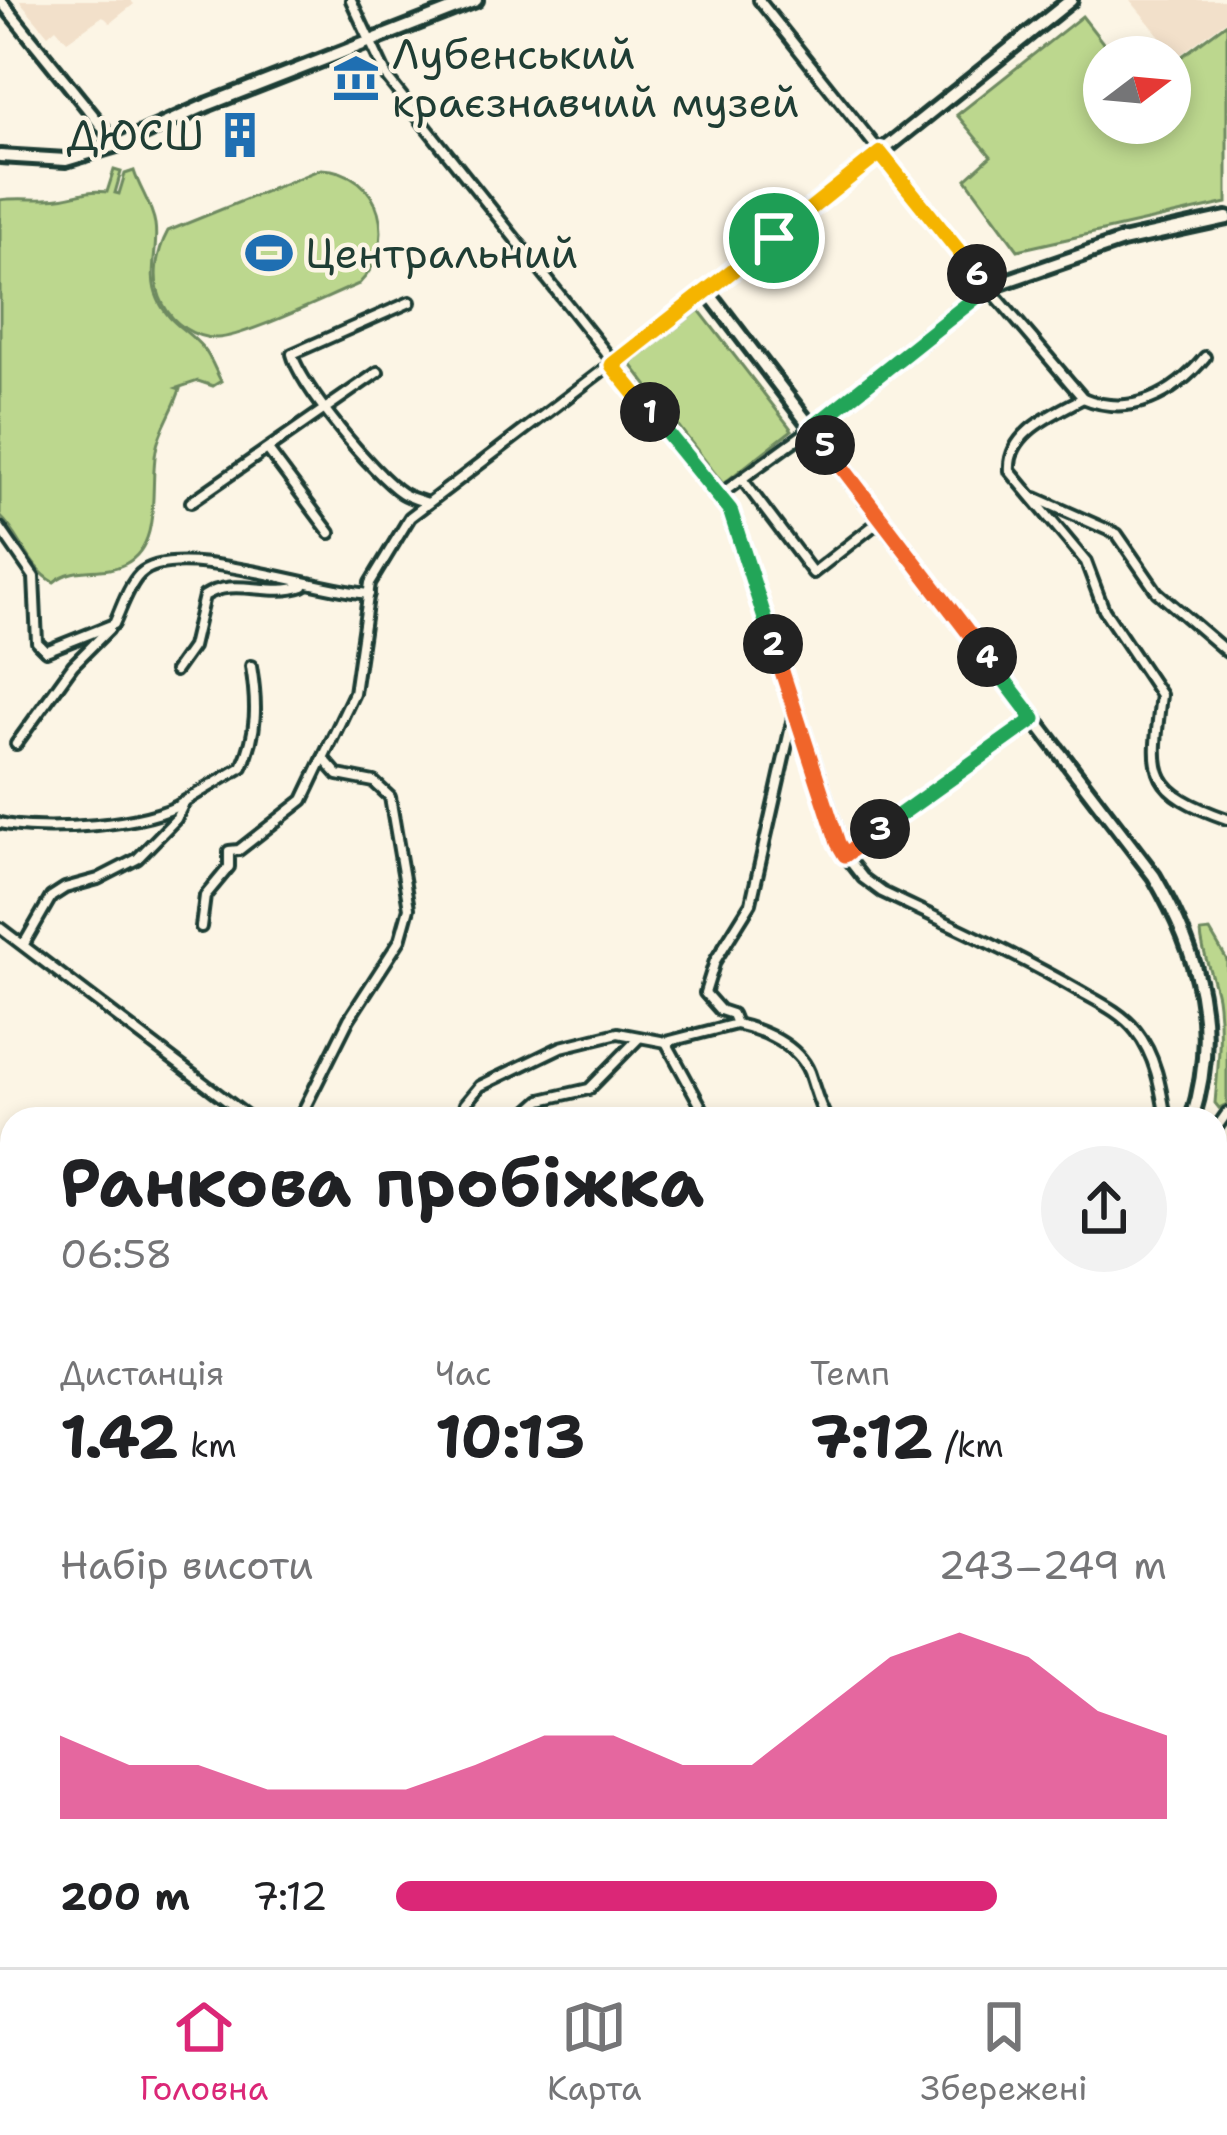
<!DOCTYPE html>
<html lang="uk">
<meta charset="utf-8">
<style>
:root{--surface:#fff;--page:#f2f2f2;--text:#202124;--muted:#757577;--line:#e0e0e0;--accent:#db2777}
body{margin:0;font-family:"Shantell Sans",sans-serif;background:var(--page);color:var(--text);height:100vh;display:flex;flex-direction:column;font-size:45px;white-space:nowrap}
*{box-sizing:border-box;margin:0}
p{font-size:39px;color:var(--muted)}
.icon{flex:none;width:66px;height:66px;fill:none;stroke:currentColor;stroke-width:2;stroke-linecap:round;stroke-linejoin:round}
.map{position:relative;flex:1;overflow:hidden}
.sheet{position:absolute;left:0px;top:1107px;width:1227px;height:861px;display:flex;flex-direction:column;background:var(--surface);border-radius:36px 36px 0 0;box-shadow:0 6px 18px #0003}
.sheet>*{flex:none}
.needle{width:78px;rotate:74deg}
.tools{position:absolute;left:1083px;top:36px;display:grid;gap:24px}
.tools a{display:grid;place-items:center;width:108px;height:108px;border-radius:50%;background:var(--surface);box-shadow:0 6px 18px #0003;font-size:60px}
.pin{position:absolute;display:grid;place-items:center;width:102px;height:102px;color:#fff;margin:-51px;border:6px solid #fff;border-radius:50%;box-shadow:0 3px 12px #0007}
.km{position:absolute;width:60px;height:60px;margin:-30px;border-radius:50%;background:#222;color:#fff;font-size:33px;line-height:60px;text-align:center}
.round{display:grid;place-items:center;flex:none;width:126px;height:126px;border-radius:63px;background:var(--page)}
.headline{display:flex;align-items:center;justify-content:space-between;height:204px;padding:0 60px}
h1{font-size:66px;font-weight:700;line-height:90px}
.figures{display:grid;grid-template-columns:repeat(3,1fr);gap:18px;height:204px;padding:12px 60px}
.figures div{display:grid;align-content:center}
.figures b{font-size:60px;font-weight:700}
.figures small{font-size:33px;font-weight:400}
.figures p{font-size:33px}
.chart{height:336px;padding:24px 60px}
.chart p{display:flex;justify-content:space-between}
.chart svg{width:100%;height:216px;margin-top:12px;fill:var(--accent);opacity:.7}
ul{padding:0 60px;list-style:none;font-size:39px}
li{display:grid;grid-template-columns:192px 144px 1fr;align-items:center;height:90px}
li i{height:30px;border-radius:15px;background:var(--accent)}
.tabs{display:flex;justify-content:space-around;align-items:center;height:168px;border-top:3px solid var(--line);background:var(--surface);font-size:33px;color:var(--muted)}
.tabs a{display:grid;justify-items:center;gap:6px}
.tabs .active{color:var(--accent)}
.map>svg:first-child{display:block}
.built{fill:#f2e0ca}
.green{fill:#bcd78e;stroke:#6e8a61;stroke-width:3}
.water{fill:#9fd2fc;stroke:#6c96ac;stroke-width:3}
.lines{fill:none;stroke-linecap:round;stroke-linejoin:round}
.river{stroke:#9fd2fc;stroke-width:16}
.minor-casing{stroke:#1f3d34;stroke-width:16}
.tertiary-casing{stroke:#1f3d34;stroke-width:18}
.secondary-casing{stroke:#1f3d34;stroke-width:20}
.minor{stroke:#fcf5e5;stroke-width:8}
.tertiary{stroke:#fcf5e5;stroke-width:9}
.secondary{stroke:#fcf5e5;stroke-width:10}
.split-1-casing{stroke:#fff;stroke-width:24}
.split-2-casing{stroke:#fff;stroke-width:24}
.split-3-casing{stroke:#fff;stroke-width:24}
.split-4-casing{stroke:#fff;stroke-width:24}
.split-5-casing{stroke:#fff;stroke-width:24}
.split-6-casing{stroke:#fff;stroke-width:24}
.split-7-casing{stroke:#fff;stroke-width:24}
.split-1{stroke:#f5b400;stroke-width:15}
.split-2{stroke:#22a559;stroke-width:15}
.split-3{stroke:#f0652b;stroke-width:15}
.split-4{stroke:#22a559;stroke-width:15}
.split-5{stroke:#f0652b;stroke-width:15}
.split-6{stroke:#22a559;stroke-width:15}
.split-7{stroke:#f5b400;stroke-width:15}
.labels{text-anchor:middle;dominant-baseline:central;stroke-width:9;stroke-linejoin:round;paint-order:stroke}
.poi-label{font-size:42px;fill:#1f3d34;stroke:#fcf5e5;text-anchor:start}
</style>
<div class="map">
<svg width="1227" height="1967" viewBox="0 0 1227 1967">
<rect width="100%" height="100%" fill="#fcf5e5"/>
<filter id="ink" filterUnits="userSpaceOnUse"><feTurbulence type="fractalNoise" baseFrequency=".00833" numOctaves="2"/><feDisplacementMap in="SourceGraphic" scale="24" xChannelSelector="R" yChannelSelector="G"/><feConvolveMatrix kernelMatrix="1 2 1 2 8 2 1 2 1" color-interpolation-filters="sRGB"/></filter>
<g filter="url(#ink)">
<!-- built -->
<g class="built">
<polygon points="19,0 130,0 134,4 110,23 103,16 67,41 56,28 48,35"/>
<polygon points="1130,0 1227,0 1227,20 1177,57"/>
</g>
<!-- green -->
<g class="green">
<polygon points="1082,16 1114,57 1104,57 1104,123 1170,123 1170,65 1227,23 1227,203 1018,250 966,179 991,156 957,115"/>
<path d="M321,169C383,171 399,244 359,284C331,295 241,339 216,338C194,338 173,324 163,304C151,281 156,253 168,231Z"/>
<path d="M114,170L121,172L115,193L119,194L125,174L134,171C140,190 152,205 155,224C159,249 147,274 158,299C168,323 188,330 203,348C211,357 215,370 221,381L213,386L198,381L177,388L180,389C174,410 160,428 156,450C149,486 163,545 125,564C102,576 75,564 54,582C29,569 21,535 0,516V200C20,197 40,201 59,198C79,196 85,189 107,192Z"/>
<polygon points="699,310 792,430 723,484 630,363"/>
<path d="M1210,931L1227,960V1104L1219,1108L1215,1103C1218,1068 1222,1032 1217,997C1213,975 1202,955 1201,932Z"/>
<polygon points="12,1374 12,1570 0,1569 0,1382"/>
<polygon points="795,1956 975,1956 996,1967 821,1967"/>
</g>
<!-- water -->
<polygon class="water" points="997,1956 1102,1956 1119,1967 1016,1967"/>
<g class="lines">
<!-- river -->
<polyline class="river" points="0,1346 12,1335"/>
<defs>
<g id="minor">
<path d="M351,0L388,79L731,510L845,855L863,878L882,892C949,924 1018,955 1083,993C1101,1003 1123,1014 1136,1031C1156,1056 1161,1089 1166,1119"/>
<path d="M759,0L983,281L1083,398C1130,418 1174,395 1205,357"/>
<path d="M410,302L292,354C300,385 374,475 402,493C410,498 419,500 428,503"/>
<path d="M1083,398C1054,414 1007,432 1010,471L1086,562L1104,610L1161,695C1152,773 1145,790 1227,819"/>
<polyline points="268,450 330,533"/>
<polyline points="742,479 813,573 882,519"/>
<polyline points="718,496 812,428"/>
<polyline points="1036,498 1117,534 1157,592 1227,652"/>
<polyline points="191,502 378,372"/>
<path d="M0,528L34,577L37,642L46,651L114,624C121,609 128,586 140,574C175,540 317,591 369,594"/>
<path d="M175,671L192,647L204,596C234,576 270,598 303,586"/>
<polyline points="16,744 73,665 109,629"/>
<path d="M0,823C39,833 151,826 184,802"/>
<polyline points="845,855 1033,719"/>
<polyline points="201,927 205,896 229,867 229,851 239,850 303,800 323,758"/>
<polyline points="0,928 251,1119"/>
<path d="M24,944L51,897L65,888L98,879L137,859L176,819L185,801L242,767C258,732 257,702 251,666"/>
<path d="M736,1024C763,1030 798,1045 809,1072C815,1089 818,1104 827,1119"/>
<polyline points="666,1042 708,1119"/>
<polyline points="299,1119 349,1019 400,940 409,908 390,797 374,782 338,775 323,758 354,693 370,583 410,517 707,291"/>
<polyline points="461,1119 465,1104 480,1086 561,1047 618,1033 666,1042 736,1024 732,1014 720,1010 705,993 715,961 751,903 794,713"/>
<polyline points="520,1119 541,1100 589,1089 639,1038"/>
<polyline points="1215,1130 1227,1113"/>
<polyline points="1215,1261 1227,1263"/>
<polyline points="1215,1295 1227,1299"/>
<polyline points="1215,1523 1227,1532"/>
<polyline points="1215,1790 1227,1796"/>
<polyline points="1215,1898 1227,1902"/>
</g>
<polyline id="tertiary" points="0,0 117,145"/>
<g id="secondary">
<path d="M1071,0L707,291L1154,876C1200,955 1220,1029 1192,1119"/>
<polyline points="0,156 66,160 117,145 209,104 476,0"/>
<polyline points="812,428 989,287 1122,241 1227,218"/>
<polyline points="1215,1801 1227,1815"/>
</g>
</defs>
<!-- minor casing -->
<use href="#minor" class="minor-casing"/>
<!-- tertiary casing -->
<use href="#tertiary" class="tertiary-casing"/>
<!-- secondary casing -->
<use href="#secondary" class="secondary-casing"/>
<!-- minor -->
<use href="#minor" class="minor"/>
<!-- tertiary -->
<use href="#tertiary" class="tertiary"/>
<!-- secondary -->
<use href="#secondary" class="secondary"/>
</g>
</g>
<g class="lines" filter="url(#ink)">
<defs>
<polyline id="split-1" points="650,412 612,365 774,238"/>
<polyline id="split-2" points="650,412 730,510 773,644"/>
<polyline id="split-3" points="773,644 838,843 845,855 880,829"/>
<polyline id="split-4" points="880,829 1034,719 987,657"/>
<polyline id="split-5" points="825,445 987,657"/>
<polyline id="split-6" points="825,445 812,428 989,287 977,274"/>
<polyline id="split-7" points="774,238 880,153 977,274"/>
</defs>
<!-- split-1 casing -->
<use href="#split-1" class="split-1-casing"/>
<!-- split-2 casing -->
<use href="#split-2" class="split-2-casing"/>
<!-- split-3 casing -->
<use href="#split-3" class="split-3-casing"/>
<!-- split-4 casing -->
<use href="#split-4" class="split-4-casing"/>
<!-- split-5 casing -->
<use href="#split-5" class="split-5-casing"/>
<!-- split-6 casing -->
<use href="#split-6" class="split-6-casing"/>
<!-- split-7 casing -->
<use href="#split-7" class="split-7-casing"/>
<!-- split-1 -->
<use href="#split-1" class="split-1"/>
<!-- split-2 -->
<use href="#split-2" class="split-2"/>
<!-- split-3 -->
<use href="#split-3" class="split-3"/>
<!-- split-4 -->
<use href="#split-4" class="split-4"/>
<!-- split-5 -->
<use href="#split-5" class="split-5"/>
<!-- split-6 -->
<use href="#split-6" class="split-6"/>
<!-- split-7 -->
<use href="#split-7" class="split-7"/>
</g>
<!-- icons -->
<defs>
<symbol id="museum-bare" viewBox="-9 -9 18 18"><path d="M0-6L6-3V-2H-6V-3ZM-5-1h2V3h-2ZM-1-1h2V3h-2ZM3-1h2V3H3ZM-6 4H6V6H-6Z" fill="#1f6fb2" stroke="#fcf5e5" stroke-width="2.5" paint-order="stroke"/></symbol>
<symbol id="building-bare" viewBox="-9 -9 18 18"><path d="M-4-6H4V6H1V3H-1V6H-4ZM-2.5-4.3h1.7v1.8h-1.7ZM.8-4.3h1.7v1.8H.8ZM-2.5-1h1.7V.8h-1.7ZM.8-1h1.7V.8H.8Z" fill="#1f6fb2" stroke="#fcf5e5" stroke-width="2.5" paint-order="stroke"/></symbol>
<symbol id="stadium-bare" viewBox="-9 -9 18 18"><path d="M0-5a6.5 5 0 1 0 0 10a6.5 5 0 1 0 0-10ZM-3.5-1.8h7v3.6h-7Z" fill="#1f6fb2" stroke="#fcf5e5" stroke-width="2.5" paint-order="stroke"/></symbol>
</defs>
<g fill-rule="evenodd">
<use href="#museum-bare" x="323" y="45" width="66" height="66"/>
<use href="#building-bare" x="207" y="102" width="66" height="66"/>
<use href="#stadium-bare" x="236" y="220" width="66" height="66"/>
</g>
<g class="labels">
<!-- poi labels -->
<g class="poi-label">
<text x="392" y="54">Лубенський<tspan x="392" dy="48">краєзнавчий музей</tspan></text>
<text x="204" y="135" text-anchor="end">ДЮСШ</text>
<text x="305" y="253">Центральний</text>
</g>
</g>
</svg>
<div class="tools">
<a><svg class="needle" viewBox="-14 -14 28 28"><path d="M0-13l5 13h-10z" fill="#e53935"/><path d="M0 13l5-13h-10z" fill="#757577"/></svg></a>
</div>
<div class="pin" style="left:774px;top:238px;background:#1e9e55"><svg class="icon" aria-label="arrive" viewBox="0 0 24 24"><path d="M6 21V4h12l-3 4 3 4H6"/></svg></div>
<b class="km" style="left:650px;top:412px">1</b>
<b class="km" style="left:773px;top:644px">2</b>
<b class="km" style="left:880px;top:829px">3</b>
<b class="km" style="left:987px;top:657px">4</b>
<b class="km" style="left:825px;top:445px">5</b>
<b class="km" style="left:977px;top:274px">6</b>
<section class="sheet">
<div class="headline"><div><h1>Ранкова пробіжка</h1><p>06:58</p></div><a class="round"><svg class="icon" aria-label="share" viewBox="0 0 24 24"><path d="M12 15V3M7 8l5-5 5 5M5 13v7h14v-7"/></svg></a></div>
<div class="figures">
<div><p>Дистанція</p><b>1.42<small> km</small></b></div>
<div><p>Час</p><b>10:13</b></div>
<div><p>Темп</p><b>7:12<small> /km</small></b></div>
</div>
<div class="chart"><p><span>Набір висоти</span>243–249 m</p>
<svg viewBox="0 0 160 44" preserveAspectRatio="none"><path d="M0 44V27L10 33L20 33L30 38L40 38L50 38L60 33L70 27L80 27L90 33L100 33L110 22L120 11L130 6L140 11L150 22L160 27V44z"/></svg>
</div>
<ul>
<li><b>200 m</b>7:12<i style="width:78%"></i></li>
</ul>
</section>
</div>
<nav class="tabs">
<a class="active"><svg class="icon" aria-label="home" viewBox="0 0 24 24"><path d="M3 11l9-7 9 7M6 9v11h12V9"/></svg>Головна</a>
<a><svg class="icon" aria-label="map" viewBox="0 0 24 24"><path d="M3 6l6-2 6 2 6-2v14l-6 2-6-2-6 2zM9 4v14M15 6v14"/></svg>Карта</a>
<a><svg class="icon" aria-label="saved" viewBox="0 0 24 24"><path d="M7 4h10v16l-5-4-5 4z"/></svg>Збережені</a>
</nav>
